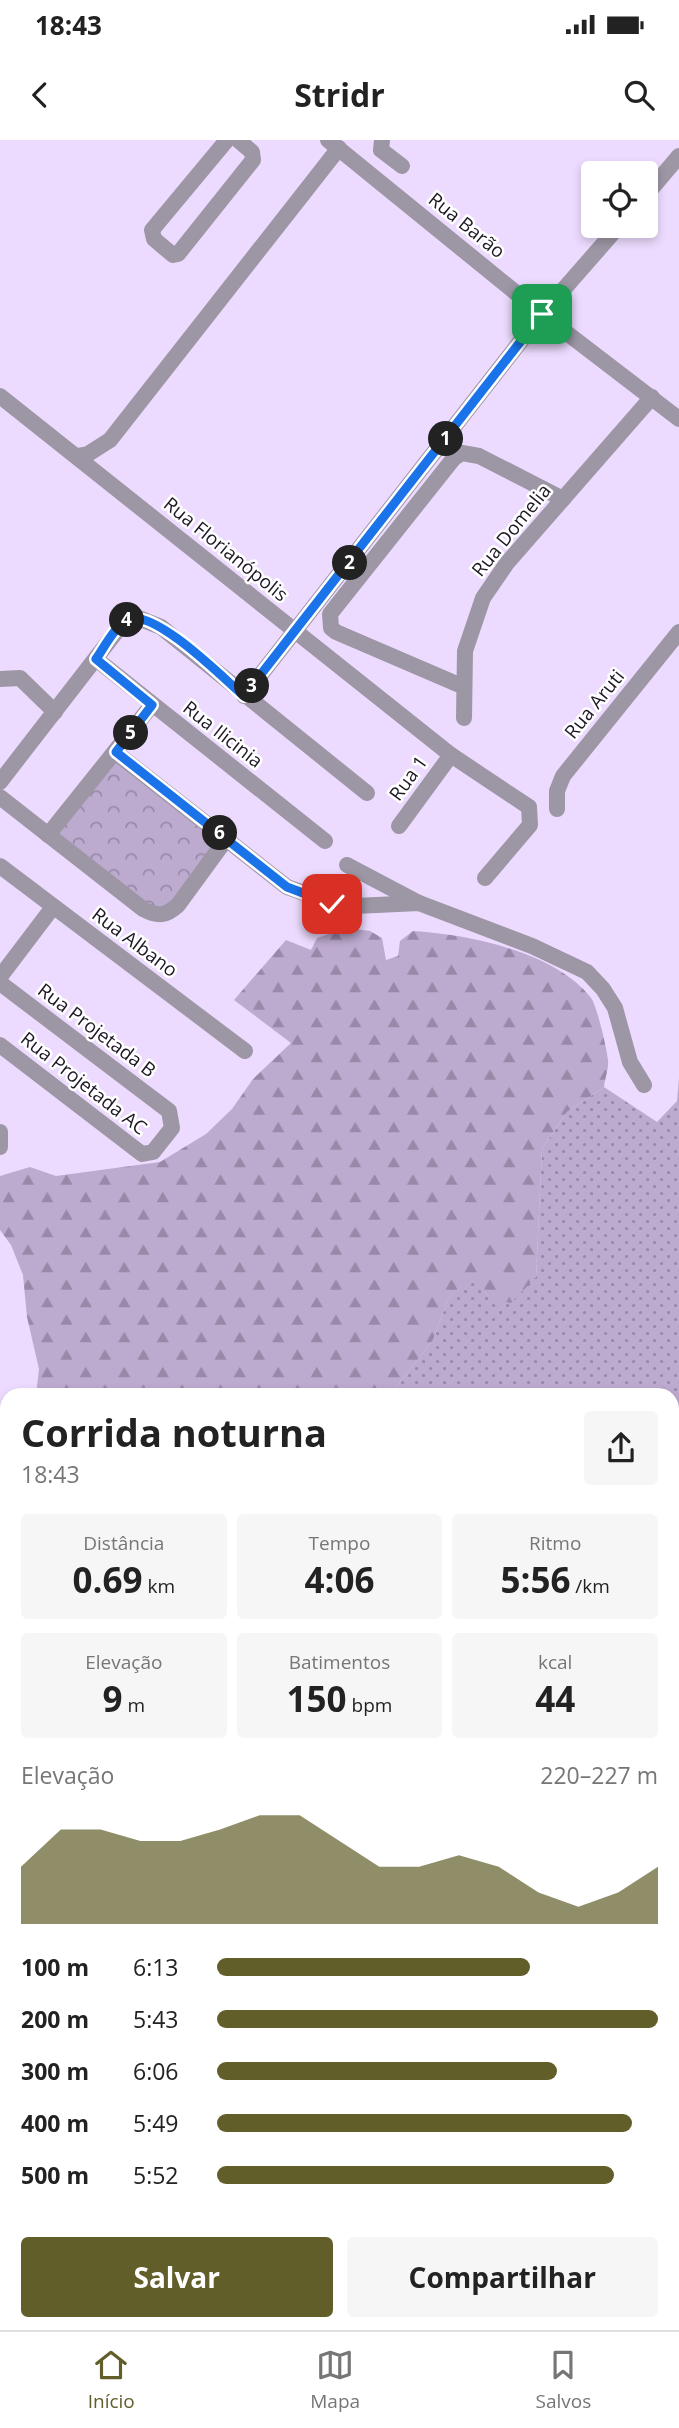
<!DOCTYPE html>
<html lang="pt">
<meta charset="utf-8">
<style>
:root{--surface:#fff;--page:#f6f6f6;--text:#222;--muted:#767676;--line:#e0e0e0;--accent:#625e2a}
body{margin:0;font-family:"Open Sans",sans-serif;background:var(--page);color:var(--text);height:100vh;display:flex;flex-direction:column;font-size:26px;white-space:nowrap}
*{box-sizing:border-box;margin:0}
p{font-size:23px;color:var(--muted)}
.icon{flex:none;width:38px;height:38px;fill:none;stroke:currentColor;stroke-width:2;stroke-linecap:round;stroke-linejoin:round}
.map{position:relative;flex:1;overflow:hidden}
.side{position:absolute;left:0px;top:1248px;width:679px;height:943px;display:flex;flex-direction:column;background:var(--surface);border-radius:21px 21px 0 0;box-shadow:0 4px 10px #0003}
.side>*{flex:none}
.buttons{position:absolute;left:581px;top:21px;display:grid;gap:14px}
.buttons a{display:grid;place-items:center;width:77px;height:77px;border-radius:7px;background:var(--surface);box-shadow:0 4px 10px #0003;font-size:35px}
.pin{position:absolute;display:grid;place-items:center;width:60px;height:60px;color:#fff;margin:-30px;border-radius:14px;box-shadow:0 4px 10px #0006}
.km{position:absolute;width:35px;height:35px;margin:-18px;border-radius:50%;background:#222;color:#fff;font-size:19px;line-height:35px;text-align:center}
.round{display:grid;place-items:center;flex:none;width:74px;height:74px;border-radius:7px;background:var(--page)}
.summary{display:flex;align-items:center;justify-content:space-between;height:119px;padding:0 21px}
h1{font-size:38px;font-weight:700;line-height:52px}
.figures{display:grid;grid-template-columns:repeat(3,1fr);gap:10px;height:119px;padding:7px 21px}
.figures div{display:grid;align-content:center;border-radius:7px;background:var(--page);text-align:center}
.figures b{font-size:35px;font-weight:700}
.figures small{font-size:19px;font-weight:400}
.figures p{font-size:19px}
.chart{height:196px;padding:14px 21px}
.chart p{display:flex;justify-content:space-between}
.chart svg{width:100%;height:126px;margin-top:7px;fill:var(--accent);opacity:.7}
.cta{display:flex;gap:14px;margin-top:auto;padding:14px 21px}
.cta a{flex:1;height:80px;border-radius:7px;background:var(--accent);color:#fff;font-size:28px;font-weight:700;line-height:80px;text-align:center}
.cta a+a{background:var(--page);color:var(--text)}
ul{padding:0 21px;list-style:none;font-size:23px}
li{display:grid;grid-template-columns:112px 84px 1fr;align-items:center;height:52px}
li i{height:18px;border-radius:9px;background:var(--accent)}
.status{display:flex;justify-content:space-between;align-items:center;height:49px;padding:0 35px;background:var(--surface);direction:ltr}
.status svg{height:19px;fill:currentColor}
header{display:flex;justify-content:space-between;align-items:center;height:91px;padding:0 21px;background:var(--surface);font-size:32px;font-weight:700}
.tabs{display:flex;justify-content:space-around;align-items:center;height:98px;border-top:2px solid var(--line);background:var(--surface);font-size:19px;color:var(--muted)}
.tabs a{display:grid;justify-items:center;gap:4px}
.tabs .selected{color:var(--accent)}
.map>svg:first-child{display:block}
.grass{fill:url(#grass-dots)}
.forest{fill:url(#forest-firs)}
.park{fill:url(#park-crowns)}
.water{fill:url(#water-ripples)}
.lines{fill:none;stroke-linecap:round;stroke-linejoin:round}
.minor{stroke:#9d96a5;stroke-width:16}
.route-casing{stroke:#fff;stroke-width:14}
.route{stroke:#1a73e8;stroke-width:9}
.labels{text-anchor:middle;dominant-baseline:central;stroke-width:5;stroke-linejoin:round;paint-order:stroke}
.street-label{font-size:19px;fill:#1e1824;stroke:#fff}
</style>
<div class="status"><b>18:43</b><svg viewBox="0 0 49 12"><path d="M0 12V9h3v3zM5 12V6h3v6zM10 12V3h3v9zM15 12V0h3v12zM26 1h20v11H26zM47 4h2v5h-2z"/></svg></div>
<header><svg class="icon" aria-label="back" viewBox="0 0 24 24"><path d="M15 5l-7 7 7 7"/></svg>Stridr<svg class="icon" aria-label="search" viewBox="0 0 24 24"><circle cx="10" cy="10" r="6"/><path d="M15 15l6 6"/></svg></header>
<div class="map">
<svg width="679" height="2190" viewBox="0 0 679 2190">
<defs>
<pattern id="grass-dots" width="8" height="8" patternUnits="userSpaceOnUse" patternTransform="scale(1.75)"><rect width="8" height="8" fill="#bdaacf"/><path d="M2 2h.1M6 6h.1" fill="none" stroke="#9989a8" stroke-width="1.8" stroke-linecap="round"/></pattern>
<pattern id="forest-firs" width="22" height="20" patternUnits="userSpaceOnUse" patternTransform="scale(1.75)"><rect width="22" height="20" fill="#bdaacf"/><path d="M5 1l3.5 6h-7zM16 11l3.5 6h-7z" fill="#9989a8"/></pattern>
<pattern id="park-crowns" width="20" height="18" patternUnits="userSpaceOnUse" patternTransform="scale(1.75)"><rect width="20" height="18" fill="#bdaacf"/><path d="M2 6a3 3 0 1 1 6 0M12 15a3 3 0 1 1 6 0" fill="none" stroke="#9989a8"/></pattern>
<pattern id="water-ripples" width="26" height="14" patternUnits="userSpaceOnUse" patternTransform="scale(1.75)"><rect width="26" height="14" fill="#aa8ec4"/><path d="M2 4q2-2 4 0t4 0M15 11q2-2 4 0t4 0" fill="none" stroke="#8a739f"/></pattern>
</defs>
<rect width="100%" height="100%" fill="#ecdbfe"/>
<!-- grass -->
<g class="grass">
<polygon points="679,938 679,2039 672,2035 672,1255 390,1255 433,1200 448,1159 470,1136 491,1158 536,1137 542,1009 567,972 604,947 657,982 677,961"/>
<polygon points="0,1577 7,1579 7,2048 0,2049"/>
</g>
<!-- forest -->
<g class="forest">
<path d="M347,788L370,791L382,798L386,820L398,816L400,801L413,791C467,794 556,812 591,858C597,866 607,909 608,920C609,928 605,938 604,947L567,972L542,1009L536,1137L511,1163L491,1158L470,1137L448,1159L433,1200L390,1255H36L39,1229L27,1177L23,1135L11,1105L0,1090V1036L30,1027L56,1036L160,1022L206,994L232,969L253,939L291,903L234,860L286,800L311,810L317,798Z"/>
<polygon points="7,1403 7,1579 0,1577 0,1406"/>
<polygon points="672,2035 679,2039 679,2190 514,2190 514,2184 672,2184"/>
</g>
<!-- park -->
<polygon class="park" points="112,616 220,703 172,767 155,780 48,695"/>
<!-- water -->
<polygon class="water" points="351,2184 411,2184 411,2190 351,2188"/>
<g class="lines">
<!-- minor -->
<g class="minor">
<polyline points="227,0 152,90 154,99 173,115 178,114 253,20 252,12 238,0"/>
<polyline points="328,0 542,174 679,279"/>
<polyline points="382,0 381,10 402,26"/>
<polyline points="646,55 679,16"/>
<polyline points="0,256 451,615 529,667 530,685 485,738"/>
<polyline points="77,316 88,314 110,300 339,8"/>
<polyline points="96,519 325,701"/>
<polyline points="0,539 20,538 55,572"/>
<polyline points="464,547 336,492 331,488 330,474 454,318 462,313 479,316 563,359"/>
<polyline points="244,556 542,174 619,86"/>
<polyline points="464,578 465,511 483,458 507,423 652,257"/>
<polyline points="115,612 287,747 332,763 355,766 419,763 532,806 587,832 603,849 615,868 630,922 644,945"/>
<polyline points="0,642 123,483 141,479 161,487 367,653"/>
<path d="M0,657L143,769C158,777 166,776 178,765L227,698"/>
<polyline points="557,669 557,651 563,636 679,492"/>
<polyline points="399,686 451,615"/>
<polyline points="48,695 152,565"/>
<polyline points="347,725 419,763"/>
<polyline points="0,726 245,911"/>
<polyline points="0,837 53,767"/>
<polyline points="0,843 169,971 172,988 153,1012 142,1014 0,905"/>
<polyline points="0,992 0,1007"/>
<polyline points="256,2184 259,2190"/>
<polyline points="51,2190 52,2184"/>
<polyline points="67,2190 70,2184"/>
</g>
</g>
<g class="lines">
<defs>
<path id="route" d="M332,764L287,747L116,612L152,565L96,519C104,508 117,482 130,479C157,471 223,538 244,556L542,174"/>
</defs>
<!-- route casing -->
<use href="#route" class="route-casing"/>
<!-- route -->
<use href="#route" class="route"/>
</g>
<g class="labels">
<!-- street labels -->
<g class="street-label">
<text transform="translate(467 85) rotate(39)">Rua Barão</text>
<text transform="translate(511 390) rotate(-51)">Rua Domelia</text>
<text transform="translate(226 409) rotate(39)">Rua Florianópolis</text>
<text transform="translate(594 564) rotate(-51)">Rua Aruti</text>
<text transform="translate(223 594) rotate(38)">Rua Ilicinia</text>
<text transform="translate(408 638) rotate(-54)">Rua 1</text>
<text transform="translate(135 802) rotate(37)">Rua Albano</text>
<text transform="translate(97 890) rotate(37)">Rua Projetada B</text>
<text transform="translate(84 943) rotate(38)">Rua Projetada AC</text>
</g>
</g>
</svg>
<div class="buttons">
<a><svg class="icon" aria-label="locate" viewBox="0 0 24 24"><circle cx="12" cy="12" r="6"/><path d="M12 2v4M12 18v4M2 12h4M18 12h4"/></svg></a>
</div>
<div class="pin" style="left:542px;top:174px;background:#1e9e55"><svg class="icon" aria-label="arrive" viewBox="0 0 24 24"><path d="M6 21V4h12l-3 4 3 4H6"/></svg></div>
<div class="pin" style="left:332px;top:764px;background:#d93025"><svg class="icon" aria-label="check" viewBox="0 0 24 24"><path d="M5 12l5 5 9-10"/></svg></div>
<b class="km" style="left:446px;top:299px">1</b>
<b class="km" style="left:350px;top:423px">2</b>
<b class="km" style="left:252px;top:546px">3</b>
<b class="km" style="left:127px;top:480px">4</b>
<b class="km" style="left:131px;top:593px">5</b>
<b class="km" style="left:220px;top:693px">6</b>
<section class="side">
<div class="summary"><div><h1>Corrida noturna</h1><p>18:43</p></div><a class="round"><svg class="icon" aria-label="share" viewBox="0 0 24 24"><path d="M12 15V3M7 8l5-5 5 5M5 13v7h14v-7"/></svg></a></div>
<div class="figures">
<div><p>Distância</p><b>0.69<small> km</small></b></div>
<div><p>Tempo</p><b>4:06</b></div>
<div><p>Ritmo</p><b>5:56<small> /km</small></b></div>
</div>
<div class="figures">
<div><p>Elevação</p><b>9<small> m</small></b></div>
<div><p>Batimentos</p><b>150<small> bpm</small></b></div>
<div><p>kcal</p><b>44</b></div>
</div>
<div class="chart"><p><span>Elevação</span>220–227 m</p>
<svg viewBox="0 0 160 44" preserveAspectRatio="none"><path d="M0 44V24L10 11L20 11L30 15L40 15L50 11L60 6L70 6L80 15L90 24L100 24L110 20L120 24L130 33L140 38L150 33L160 24V44z"/></svg>
</div>
<ul>
<li><b>100 m</b>6:13<i style="width:71%"></i></li>
<li><b>200 m</b>5:43<i style="width:100%"></i></li>
<li><b>300 m</b>6:06<i style="width:77%"></i></li>
<li><b>400 m</b>5:49<i style="width:94%"></i></li>
<li><b>500 m</b>5:52<i style="width:90%"></i></li>
</ul>
<div class="cta"><a>Salvar</a><a>Compartilhar</a></div>
</section>
</div>
<nav class="tabs">
<a class="selected"><svg class="icon" aria-label="home" viewBox="0 0 24 24"><path d="M3 11l9-7 9 7M6 9v11h12V9"/></svg>Início</a>
<a><svg class="icon" aria-label="map" viewBox="0 0 24 24"><path d="M3 6l6-2 6 2 6-2v14l-6 2-6-2-6 2zM9 4v14M15 6v14"/></svg>Mapa</a>
<a><svg class="icon" aria-label="saved" viewBox="0 0 24 24"><path d="M7 4h10v16l-5-4-5 4z"/></svg>Salvos</a>
</nav>
